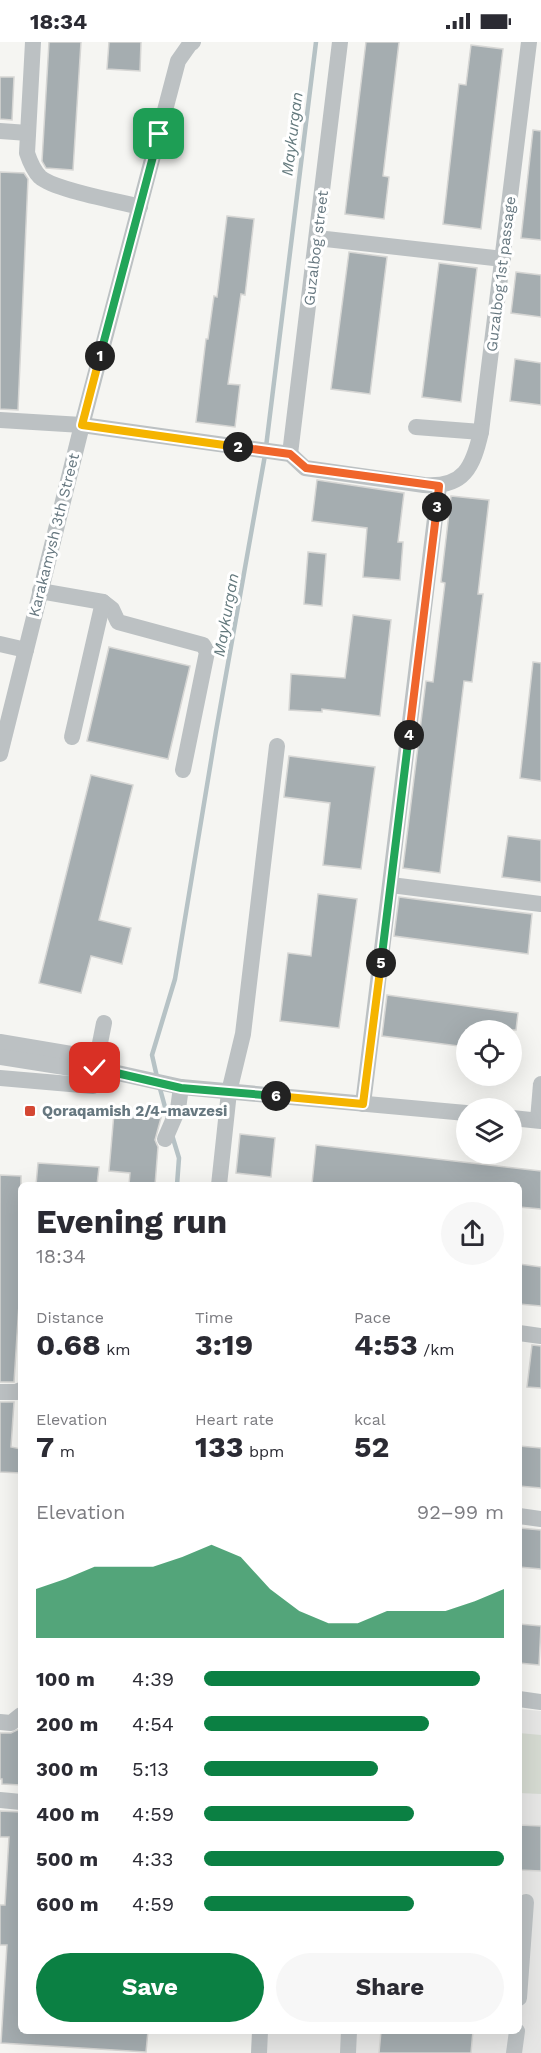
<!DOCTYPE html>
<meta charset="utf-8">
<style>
:root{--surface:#fff;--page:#f7f7f7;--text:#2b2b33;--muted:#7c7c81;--accent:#0b8043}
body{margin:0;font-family:"Work Sans",sans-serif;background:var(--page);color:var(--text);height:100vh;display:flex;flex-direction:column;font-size:22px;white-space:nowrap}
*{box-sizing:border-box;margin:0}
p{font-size:20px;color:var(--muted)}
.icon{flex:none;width:33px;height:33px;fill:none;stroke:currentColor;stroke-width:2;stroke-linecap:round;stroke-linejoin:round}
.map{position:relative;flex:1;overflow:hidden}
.side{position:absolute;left:18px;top:1140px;width:504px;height:852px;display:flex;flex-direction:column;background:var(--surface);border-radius:9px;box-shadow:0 6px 24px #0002}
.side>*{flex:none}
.fabs{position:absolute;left:456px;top:978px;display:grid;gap:12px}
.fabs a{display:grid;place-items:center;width:66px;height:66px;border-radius:50%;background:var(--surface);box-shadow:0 6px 24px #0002;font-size:30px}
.pin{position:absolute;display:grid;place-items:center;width:51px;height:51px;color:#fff;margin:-26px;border-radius:12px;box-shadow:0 3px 9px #0006}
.km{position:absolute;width:30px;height:30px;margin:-15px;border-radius:50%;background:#222;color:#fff;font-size:16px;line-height:30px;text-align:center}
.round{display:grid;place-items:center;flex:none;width:63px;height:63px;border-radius:32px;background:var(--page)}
.summary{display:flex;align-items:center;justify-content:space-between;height:102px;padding:0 18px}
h1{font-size:33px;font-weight:700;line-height:45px}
.stats{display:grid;grid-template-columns:repeat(3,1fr);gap:9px;height:102px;padding:6px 18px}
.stats div{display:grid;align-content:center}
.stats b{font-size:30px;font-weight:700}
.stats small{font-size:16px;font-weight:400}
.stats p{font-size:16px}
.chart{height:168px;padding:12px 18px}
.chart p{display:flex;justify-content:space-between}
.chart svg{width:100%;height:108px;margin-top:6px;fill:var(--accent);opacity:.7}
.primary-button{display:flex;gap:12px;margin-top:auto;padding:12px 18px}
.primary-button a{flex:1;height:69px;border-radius:36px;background:var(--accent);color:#fff;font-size:24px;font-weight:700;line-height:69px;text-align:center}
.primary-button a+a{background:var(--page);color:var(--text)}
ul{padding:0 18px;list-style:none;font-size:20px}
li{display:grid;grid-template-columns:96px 72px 1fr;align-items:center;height:45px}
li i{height:15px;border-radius:8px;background:var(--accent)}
.status{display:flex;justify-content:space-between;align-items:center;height:42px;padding:0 30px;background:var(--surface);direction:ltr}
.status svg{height:16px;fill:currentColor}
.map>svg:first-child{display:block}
.built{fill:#e6e6e5}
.green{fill:#d5dad1}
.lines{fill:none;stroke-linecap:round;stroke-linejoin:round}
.stream{stroke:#b6c2c5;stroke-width:4.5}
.building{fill:#a5adb0;stroke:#d6d6d4;stroke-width:1.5}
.minor{stroke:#bcc1c3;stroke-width:16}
.split-1-casing{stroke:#fff;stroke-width:12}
.split-2-casing{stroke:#fff;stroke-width:12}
.split-3-casing{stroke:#fff;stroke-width:12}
.split-4-casing{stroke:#fff;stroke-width:12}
.split-5-casing{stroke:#fff;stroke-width:12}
.split-6-casing{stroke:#fff;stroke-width:12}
.split-7-casing{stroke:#fff;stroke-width:12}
.split-1{stroke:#22a559;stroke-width:8}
.split-2{stroke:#f5b400;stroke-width:8}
.split-3{stroke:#f0652b;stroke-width:8}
.split-4{stroke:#f0652b;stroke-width:8}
.split-5{stroke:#22a559;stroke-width:8}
.split-6{stroke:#f5b400;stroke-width:8}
.split-7{stroke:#22a559;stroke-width:8}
.poi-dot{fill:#d44733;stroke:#fff;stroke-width:2}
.labels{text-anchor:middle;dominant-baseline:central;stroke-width:6;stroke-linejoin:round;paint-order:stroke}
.street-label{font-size:15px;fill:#677880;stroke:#fff}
.poi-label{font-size:15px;font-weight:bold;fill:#677880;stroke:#fff;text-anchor:start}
.water-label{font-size:16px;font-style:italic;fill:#63797d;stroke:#fff}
</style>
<div class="status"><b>18:34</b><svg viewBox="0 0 49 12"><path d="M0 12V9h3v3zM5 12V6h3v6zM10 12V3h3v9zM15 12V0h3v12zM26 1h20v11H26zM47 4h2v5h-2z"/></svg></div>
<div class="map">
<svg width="541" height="2011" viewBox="0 0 541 2011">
<rect width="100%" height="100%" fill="#f5f5f2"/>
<!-- built -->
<polygon class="built" points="519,1667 541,1669 541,2011 263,2011 265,1989 519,1989"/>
<!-- green -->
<polygon class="green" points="519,1691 541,1693 541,1752 519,1751"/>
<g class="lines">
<!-- stream -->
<g class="stream">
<polyline points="266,405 316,0"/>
<polyline points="157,1035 152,1013 175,937 216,689 265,413"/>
<polyline points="159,1043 168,1076"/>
<polyline points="172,1093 179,1116 177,1143"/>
</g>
</g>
<!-- building -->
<g class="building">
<polygon points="49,0 81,0 73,128 46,126 42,119"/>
<polygon points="109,0 141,0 140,29 107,27"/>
<polygon points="366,0 399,0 383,134 389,135 384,177 345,172"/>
<polygon points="471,3 503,7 481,187 443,182 459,42 466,43"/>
<polygon points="0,35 14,35 12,78 0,77"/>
<polygon points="533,88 541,89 541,198 521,196"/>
<polygon points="0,130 24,131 28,137 18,368 0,367"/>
<polygon points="227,174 254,177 245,253 241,252 228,342 240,343 235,385 196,380 206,297 208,297 214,254 217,255"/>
<polygon points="349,210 387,215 370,352 331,347"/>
<polygon points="439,221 477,226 461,360 422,355"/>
<polygon points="516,230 541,233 541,275 511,271"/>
<polygon points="515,317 541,321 541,363 510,359"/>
<polygon points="317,438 404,451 398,500 403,500 400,538 363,535 367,486 312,479"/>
<polygon points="451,454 489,458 478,552 483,552 472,640 464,639 440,831 403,826 426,639 433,640 445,541 441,540"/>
<polygon points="308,510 326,512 322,564 304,562"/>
<polygon points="353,573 391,578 380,674 322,667 322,670 289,668 291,632 345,636"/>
<polygon points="109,605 190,624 168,717 87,699"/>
<polygon points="533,620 541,621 541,739 520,736"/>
<polygon points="289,714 375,725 361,827 323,823 330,761 284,755"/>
<polygon points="91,733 133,743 99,878 131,886 122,922 91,914 81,951 39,941"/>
<polygon points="508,794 541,798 541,840 502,835"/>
<polygon points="318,852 357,857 339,986 280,979 288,911 311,914"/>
<polygon points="399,855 532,872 528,912 394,894"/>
<polygon points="387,953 518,971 516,988 466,988 466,1005 382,994"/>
<polygon points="114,1071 161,1076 155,1098 158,1105 155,1143 129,1143 130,1131 109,1129"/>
<polygon points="240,1092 275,1096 271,1135 236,1131"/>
<polygon points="316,1103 541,1129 541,1167 519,1165 519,1143 312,1142"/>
<polygon points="38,1121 99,1125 97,1143 36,1143"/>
<polygon points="0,1133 21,1134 21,1231 14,1340 0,1340"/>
<polygon points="519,1222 541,1225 541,1264 519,1262"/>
<polygon points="532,1303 541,1304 541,1346 527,1345"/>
<polygon points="0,1360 14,1360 11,1405 21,1407 21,1431 0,1430"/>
<polygon points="519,1404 541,1406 541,1446 519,1444"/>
<polygon points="519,1486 541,1488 541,1527 519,1525"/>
<polygon points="519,1582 541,1584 539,1623 519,1621"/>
<polygon points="21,1686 21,1743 2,1742 2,1737 0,1737 0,1691 11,1691"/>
<polygon points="0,1769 21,1770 21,1989 148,1989 146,2010 1,2001 7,1903 0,1903 0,1863 5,1863 9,1795 0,1795"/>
<polygon points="519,1783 541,1784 541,1829 519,1828"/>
<polygon points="381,1989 473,1989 471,2011 379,2011"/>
</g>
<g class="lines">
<!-- minor -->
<g class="minor">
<path d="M33,0L27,111C30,120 33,128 40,135C54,148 118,159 140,165"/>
<polyline points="0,89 28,91"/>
<polyline points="317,196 503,217"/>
<path d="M0,378L82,383L290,412L305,426L424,443C464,446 473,425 481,390L529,0"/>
<polyline points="416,385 481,390"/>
<polyline points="290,412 340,0"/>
<polyline points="40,549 103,560 112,567 118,580 203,603 207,610 183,728"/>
<polyline points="0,602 26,608"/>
<polyline points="72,695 103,560"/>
<polyline points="0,712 82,383 178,19 190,2 193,0"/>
<polyline points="391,843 541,862"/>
<polyline points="0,1000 77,1013 95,1026"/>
<polyline points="0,1015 77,1027 95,1026 181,1045 466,1071"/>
<polyline points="95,1026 104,981"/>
<polyline points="0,1036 93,1044"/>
<polyline points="363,1062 439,444"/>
<polyline points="512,1076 541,1079"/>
<polyline points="538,1078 541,1042"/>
<polyline points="165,1097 178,1067 181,1045"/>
<polyline points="219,1143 229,1050 243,992 277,704"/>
<polyline points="519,1291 541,1294"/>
<polyline points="0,1350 16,1350 21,1348"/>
<polyline points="519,1474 541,1477"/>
<polyline points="519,1657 541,1660"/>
<polyline points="0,1680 11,1681 21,1673"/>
<polyline points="0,1758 21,1760"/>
<polyline points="519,1956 526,1860"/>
<polyline points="259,2011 260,1989"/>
<polyline points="348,2011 349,1989"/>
<polyline points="514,2011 517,1989"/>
</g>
</g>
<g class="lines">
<defs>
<polyline id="split-1" points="100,314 159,92"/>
<polyline id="split-2" points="100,314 82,383 238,405"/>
<polyline id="split-3" points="238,405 290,412 306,426 439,444 437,465"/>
<polyline id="split-4" points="409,693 437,465"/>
<polyline id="split-5" points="381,921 409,693"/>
<polyline id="split-6" points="276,1054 363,1062 381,921"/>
<polyline id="split-7" points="95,1026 181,1046 276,1054"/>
</defs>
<!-- split-1 casing -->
<use href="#split-1" class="split-1-casing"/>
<!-- split-2 casing -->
<use href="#split-2" class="split-2-casing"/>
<!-- split-3 casing -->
<use href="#split-3" class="split-3-casing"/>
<!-- split-4 casing -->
<use href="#split-4" class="split-4-casing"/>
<!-- split-5 casing -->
<use href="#split-5" class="split-5-casing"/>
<!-- split-6 casing -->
<use href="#split-6" class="split-6-casing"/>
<!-- split-7 casing -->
<use href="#split-7" class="split-7-casing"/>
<!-- split-1 -->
<use href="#split-1" class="split-1"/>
<!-- split-2 -->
<use href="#split-2" class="split-2"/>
<!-- split-3 -->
<use href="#split-3" class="split-3"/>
<!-- split-4 -->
<use href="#split-4" class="split-4"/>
<!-- split-5 -->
<use href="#split-5" class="split-5"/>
<!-- split-6 -->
<use href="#split-6" class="split-6"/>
<!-- split-7 -->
<use href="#split-7" class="split-7"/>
</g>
<!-- markers -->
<rect class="poi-dot" x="24" y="1063" width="12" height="12" rx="3"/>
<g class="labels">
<!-- street labels -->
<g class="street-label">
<text transform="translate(316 206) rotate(-83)">Guzalbog street</text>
<text transform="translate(501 232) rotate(-83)">Guzalbog 1st passage</text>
<text transform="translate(54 493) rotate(-76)">Karakamysh 3th Street</text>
</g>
<!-- poi labels -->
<g class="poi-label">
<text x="42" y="1069">Qoraqamish 2/4-mavzesi</text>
</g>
<!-- water labels -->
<g class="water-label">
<text transform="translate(292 92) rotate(-83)">Maykurgan</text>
<text transform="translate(226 573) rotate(-80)">Maykurgan</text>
</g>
</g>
</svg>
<div class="fabs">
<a><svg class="icon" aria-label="locate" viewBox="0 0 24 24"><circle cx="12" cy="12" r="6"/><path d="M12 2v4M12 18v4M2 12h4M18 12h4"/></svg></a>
<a><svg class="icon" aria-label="layers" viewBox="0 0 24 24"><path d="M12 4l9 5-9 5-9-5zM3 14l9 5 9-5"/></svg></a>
</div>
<div class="pin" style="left:159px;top:92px;background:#1e9e55"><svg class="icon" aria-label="arrive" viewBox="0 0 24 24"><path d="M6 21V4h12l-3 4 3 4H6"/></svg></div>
<div class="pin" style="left:95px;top:1026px;background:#d93025"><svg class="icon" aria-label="check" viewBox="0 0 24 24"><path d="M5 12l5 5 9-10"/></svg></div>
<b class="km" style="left:100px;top:314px">1</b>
<b class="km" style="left:238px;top:405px">2</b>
<b class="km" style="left:437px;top:465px">3</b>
<b class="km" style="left:409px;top:693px">4</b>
<b class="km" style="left:381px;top:921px">5</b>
<b class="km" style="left:276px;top:1054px">6</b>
<section class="side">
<div class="summary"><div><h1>Evening run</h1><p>18:34</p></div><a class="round"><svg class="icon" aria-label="share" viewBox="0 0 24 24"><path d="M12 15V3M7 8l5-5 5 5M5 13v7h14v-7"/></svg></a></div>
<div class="stats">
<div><p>Distance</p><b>0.68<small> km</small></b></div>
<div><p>Time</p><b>3:19</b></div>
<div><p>Pace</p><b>4:53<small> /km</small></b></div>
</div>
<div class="stats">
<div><p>Elevation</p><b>7<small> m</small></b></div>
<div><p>Heart rate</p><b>133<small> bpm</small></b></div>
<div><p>kcal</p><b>52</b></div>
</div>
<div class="chart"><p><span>Elevation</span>92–99 m</p>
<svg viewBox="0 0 160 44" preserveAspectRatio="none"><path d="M0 44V24L10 20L20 15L30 15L40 15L50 11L60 6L70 11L80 24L90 33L100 38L110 38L120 33L130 33L140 33L150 29L160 24V44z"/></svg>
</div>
<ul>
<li><b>100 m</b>4:39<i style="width:92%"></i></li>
<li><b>200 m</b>4:54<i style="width:75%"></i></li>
<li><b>300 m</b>5:13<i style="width:58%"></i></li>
<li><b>400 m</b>4:59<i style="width:70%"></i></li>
<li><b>500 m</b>4:33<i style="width:100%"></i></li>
<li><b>600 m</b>4:59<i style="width:70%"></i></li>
</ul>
<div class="primary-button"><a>Save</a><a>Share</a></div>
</section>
</div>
